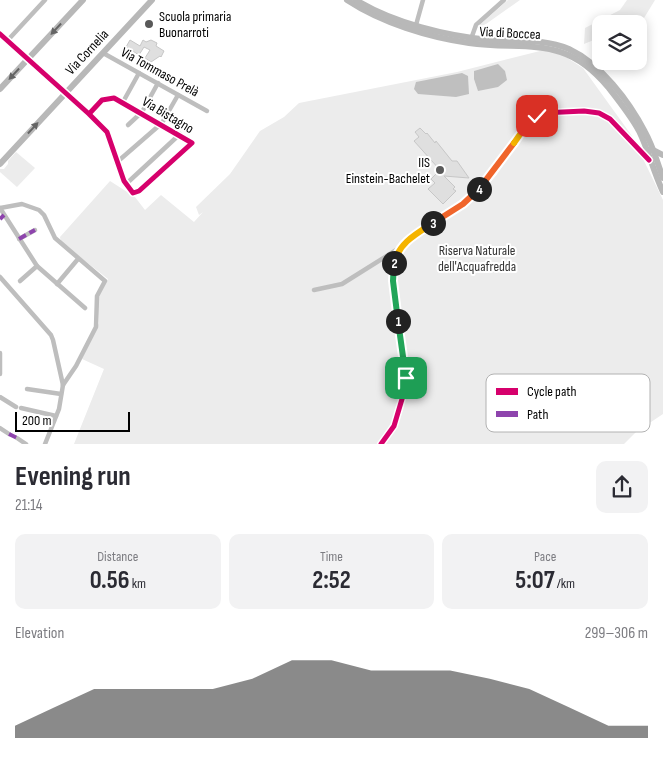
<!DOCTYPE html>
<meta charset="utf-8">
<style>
:root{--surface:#fff;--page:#f2f2f3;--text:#2b2b33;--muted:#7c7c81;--accent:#595959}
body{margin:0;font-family:"Sofia Sans Condensed",sans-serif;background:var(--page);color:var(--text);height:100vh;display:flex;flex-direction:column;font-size:19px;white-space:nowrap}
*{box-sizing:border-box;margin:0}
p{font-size:16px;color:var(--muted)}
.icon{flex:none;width:28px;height:28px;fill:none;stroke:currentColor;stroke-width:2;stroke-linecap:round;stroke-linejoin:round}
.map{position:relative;height:444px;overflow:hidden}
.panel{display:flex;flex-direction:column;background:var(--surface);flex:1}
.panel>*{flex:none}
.fabs{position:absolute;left:592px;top:15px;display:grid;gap:10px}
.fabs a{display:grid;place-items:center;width:55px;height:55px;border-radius:10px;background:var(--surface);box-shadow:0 2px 12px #0003;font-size:25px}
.scale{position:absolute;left:15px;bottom:12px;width:115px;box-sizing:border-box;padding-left:5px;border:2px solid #000;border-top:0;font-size:14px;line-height:18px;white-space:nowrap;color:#000;-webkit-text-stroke:4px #fff;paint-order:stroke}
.pin{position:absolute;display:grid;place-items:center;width:42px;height:42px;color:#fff;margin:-21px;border-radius:10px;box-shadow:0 2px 8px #0006}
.km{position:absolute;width:25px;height:25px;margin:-12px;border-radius:50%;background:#222;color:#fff;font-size:14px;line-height:25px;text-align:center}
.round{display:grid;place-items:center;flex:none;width:52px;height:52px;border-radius:10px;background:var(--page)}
.overview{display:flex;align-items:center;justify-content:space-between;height:85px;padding:0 15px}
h1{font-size:28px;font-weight:700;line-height:38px}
.figures{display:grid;grid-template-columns:repeat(3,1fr);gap:8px;height:85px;padding:5px 15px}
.figures div{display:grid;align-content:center;border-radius:10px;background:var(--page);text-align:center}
.figures b{font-size:25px;font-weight:700}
.figures small{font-size:14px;font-weight:400}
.figures p{font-size:14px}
.chart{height:140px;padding:10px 15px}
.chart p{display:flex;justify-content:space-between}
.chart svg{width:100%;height:90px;margin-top:5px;fill:var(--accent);opacity:.7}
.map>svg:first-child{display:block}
.green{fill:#ececec}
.water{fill:#bfbfbf}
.building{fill:#dfdfdf;stroke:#c7c7c7}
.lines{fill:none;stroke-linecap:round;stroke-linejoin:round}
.street{stroke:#bebebe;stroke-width:4.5}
.secondary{stroke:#b8b8b8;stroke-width:6}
.quiet{stroke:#8e44ad;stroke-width:4;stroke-dasharray:8 4;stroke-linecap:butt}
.cycleway-casing{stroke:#fff;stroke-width:8}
.cycleway{stroke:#d6006c;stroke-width:5}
.oneway{fill:#656565}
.split-1-casing{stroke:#fff;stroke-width:10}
.split-2-casing{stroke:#fff;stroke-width:10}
.split-3-casing{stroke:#fff;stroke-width:10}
.split-4-casing{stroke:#fff;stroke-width:10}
.split-5-casing{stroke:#fff;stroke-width:10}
.split-6-casing{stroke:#fff;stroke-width:10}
.split-1{stroke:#22a559;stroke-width:6}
.split-2{stroke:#22a559;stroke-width:6}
.split-3{stroke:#f5b400;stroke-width:6}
.split-4{stroke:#f0652b;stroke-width:6}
.split-5{stroke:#f0652b;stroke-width:6}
.split-6{stroke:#f5b400;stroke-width:6}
.poi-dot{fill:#595959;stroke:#fff;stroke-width:2}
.labels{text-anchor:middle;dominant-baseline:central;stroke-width:4;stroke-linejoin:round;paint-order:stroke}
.poi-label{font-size:14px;fill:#000;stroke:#fff;text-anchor:start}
.street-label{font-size:14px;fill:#000;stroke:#fff}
.park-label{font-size:14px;fill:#333;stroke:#fff}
.key{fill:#fff;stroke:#b2b2b2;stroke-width:1}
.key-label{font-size:14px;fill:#000}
</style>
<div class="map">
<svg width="663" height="444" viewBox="0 0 663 444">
<rect width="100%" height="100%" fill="#fff"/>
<!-- green -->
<g class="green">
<polygon points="508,0 520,0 486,24 476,28"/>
<polygon points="627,0 655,0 644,18 631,24 601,24 601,37 584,44 585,28 620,10"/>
<polygon points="544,50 561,54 583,68 632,136 663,200 663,414 636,432 624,444 74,444 104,369 82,359 99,323 98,296 108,279 61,242 60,237 110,181 135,197 145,210 161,195 194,222 203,212 199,215 196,207 230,174 260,131 284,117 299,103 457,72"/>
<polygon points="16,152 35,168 17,187 0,172 0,169 4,169 8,164 8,161"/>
</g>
<!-- water -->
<g class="water">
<polygon points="498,64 505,71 507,80 498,87 478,91 474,79 474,71"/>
<polygon points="462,73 468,76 469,94 456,97 418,94 414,89 416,82"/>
</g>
<!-- building -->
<g class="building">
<polygon points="130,40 140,46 143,40 146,42 151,40 157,43 156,46 164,51 161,57 160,56 151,62 145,58 150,50 144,47 139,55 126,47"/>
<polygon points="420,128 426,134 427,133 435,143 436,141 452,161 457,161 469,178 444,176 455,187 453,189 456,191 443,204 428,189 435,183 431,179 440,170 414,141 419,137 415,132"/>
</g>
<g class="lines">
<!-- street -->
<g class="street">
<polyline points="416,25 423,0"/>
<polyline points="0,34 89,114 102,100 114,98 192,143 139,191 133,193 124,181 107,132 89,114"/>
<polyline points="471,39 476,25 504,0"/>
<polyline points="8,40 45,0"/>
<polyline points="103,53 207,111"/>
<polyline points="123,102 139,73"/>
<polyline points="128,125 142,112 158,83"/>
<polyline points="116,163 162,123 178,95"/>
<polyline points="125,185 180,134"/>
<polyline points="0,208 22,204 39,210 44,215 55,238 105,281 97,296 96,327 76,366 63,385"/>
<polyline points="0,208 37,266 85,308"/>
<polyline points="19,239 35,230"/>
<polyline points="0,277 51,335 53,340 63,385 59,409 45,444"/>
<polyline points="20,281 37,266"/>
<polyline points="57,284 78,259"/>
<polyline points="314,290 342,284 401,247"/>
<polyline points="0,353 0,374"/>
<polyline points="27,389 61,394"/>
<polyline points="0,397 16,407"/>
<polyline points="21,408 56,416"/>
<polyline points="0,428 9,434"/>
<polyline points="17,438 26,444"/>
</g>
<!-- secondary -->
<g class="secondary">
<path d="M347,0C382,23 428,37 469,43C528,51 564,34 608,87C619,101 631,116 639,131C648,149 654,173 663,192"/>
<path d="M356,0C393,23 447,36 490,40C517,42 543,38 569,49C601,64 629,101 645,132C653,146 657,162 663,178"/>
<polyline points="0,89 83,0"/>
<polyline points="651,149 663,155"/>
<polyline points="0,164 152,0"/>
<polyline points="381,444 394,426 405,389 404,364 393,277 396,257 404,243 473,196 493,173 528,123 542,113 584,111 599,113 610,119 649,160"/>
</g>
<!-- quiet -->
<g class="quiet">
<polyline points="0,219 4,215"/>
<polyline points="19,239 35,230"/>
<polyline points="9,434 17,438"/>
</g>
<defs>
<g id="cycleway">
<polyline points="0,34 89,114 102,100 114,98 192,143 139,191 133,193 124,181 107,132 89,114"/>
<polyline points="381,444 394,426 405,389 404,364 393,277 396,257 404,243 473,196 493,173 528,123 542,113 584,111 599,113 610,119 649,160"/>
</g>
</defs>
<!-- cycleway casing -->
<use href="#cycleway" class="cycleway-casing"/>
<!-- cycleway -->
<use href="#cycleway" class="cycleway"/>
</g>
<!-- one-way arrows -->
<defs><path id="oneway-solid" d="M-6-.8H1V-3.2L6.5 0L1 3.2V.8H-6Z" transform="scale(1.25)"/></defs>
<g class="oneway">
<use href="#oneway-solid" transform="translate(56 29) rotate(133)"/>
<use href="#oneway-solid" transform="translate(14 74) rotate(133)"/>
<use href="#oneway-solid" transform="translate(33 128) rotate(-47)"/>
</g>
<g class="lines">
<defs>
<polyline id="split-1" points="398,321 406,378"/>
<polyline id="split-2" points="394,263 393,281 398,321"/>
<path id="split-3" d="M394,263C399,243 416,234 433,223"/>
<polyline id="split-4" points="433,223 463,204 479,189"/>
<polyline id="split-5" points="479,189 514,143"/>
<polyline id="split-6" points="514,143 528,123 537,116"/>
</defs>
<!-- split-1 casing -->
<use href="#split-1" class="split-1-casing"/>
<!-- split-2 casing -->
<use href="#split-2" class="split-2-casing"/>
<!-- split-3 casing -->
<use href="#split-3" class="split-3-casing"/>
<!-- split-4 casing -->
<use href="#split-4" class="split-4-casing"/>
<!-- split-5 casing -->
<use href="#split-5" class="split-5-casing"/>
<!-- split-6 casing -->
<use href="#split-6" class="split-6-casing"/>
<!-- split-1 -->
<use href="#split-1" class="split-1"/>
<!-- split-2 -->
<use href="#split-2" class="split-2"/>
<!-- split-3 -->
<use href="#split-3" class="split-3"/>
<!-- split-4 -->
<use href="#split-4" class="split-4"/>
<!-- split-5 -->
<use href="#split-5" class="split-5"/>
<!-- split-6 -->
<use href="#split-6" class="split-6"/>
</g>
<!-- markers -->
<g class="poi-dot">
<circle cx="149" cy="24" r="5"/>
<circle cx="440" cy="170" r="5"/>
</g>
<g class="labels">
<!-- poi labels -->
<g class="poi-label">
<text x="159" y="16">Scuola primaria<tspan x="159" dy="16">Buonarroti</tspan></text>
<text x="430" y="162" text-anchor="end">IIS<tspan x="430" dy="16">Einstein-Bachelet</tspan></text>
</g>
<!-- street labels -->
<g class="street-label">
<text transform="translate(510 33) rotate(3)">Via di Boccea</text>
<text transform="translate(87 52) rotate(-47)">Via Cornelia</text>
<text transform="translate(160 72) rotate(29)">Via Tommaso Prelà</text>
<text transform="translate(168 115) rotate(31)">Via Bistagno</text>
</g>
<!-- park labels -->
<g class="park-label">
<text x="477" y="250">Riserva Naturale<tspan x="477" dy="16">dell'Acquafredda</tspan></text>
</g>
</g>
<!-- legend -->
<rect x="486" y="374" width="164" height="58" rx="8" class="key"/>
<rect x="496" y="388" width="22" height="7" fill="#d6006c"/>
<rect x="496" y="411" width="22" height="6" fill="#8e44ad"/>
<g class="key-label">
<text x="527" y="396">Cycle path</text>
<text x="527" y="419">Path</text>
</g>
</svg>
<div class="fabs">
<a><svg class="icon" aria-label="layers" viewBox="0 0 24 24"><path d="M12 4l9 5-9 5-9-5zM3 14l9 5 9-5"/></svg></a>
</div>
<div class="scale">200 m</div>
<div class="pin" style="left:406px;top:378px;background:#1e9e55"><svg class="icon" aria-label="arrive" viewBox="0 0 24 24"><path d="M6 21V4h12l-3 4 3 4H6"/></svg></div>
<div class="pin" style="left:537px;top:116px;background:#d93025"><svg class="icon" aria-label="check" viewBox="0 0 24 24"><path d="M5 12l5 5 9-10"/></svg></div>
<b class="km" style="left:398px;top:321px">1</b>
<b class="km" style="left:394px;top:263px">2</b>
<b class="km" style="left:433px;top:223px">3</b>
<b class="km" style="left:479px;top:189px">4</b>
</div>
<section class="panel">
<div class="overview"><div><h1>Evening run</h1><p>21:14</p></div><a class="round"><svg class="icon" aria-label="share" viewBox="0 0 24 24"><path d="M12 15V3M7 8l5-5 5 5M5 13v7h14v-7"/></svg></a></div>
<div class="figures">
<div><p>Distance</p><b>0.56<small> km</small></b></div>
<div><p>Time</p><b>2:52</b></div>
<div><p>Pace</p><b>5:07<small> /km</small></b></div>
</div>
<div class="chart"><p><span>Elevation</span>299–306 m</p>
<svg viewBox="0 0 160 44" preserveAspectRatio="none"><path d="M0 44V38L10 29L20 20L30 20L40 20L50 20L60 15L70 6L80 6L90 11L100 11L110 11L120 15L130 20L140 29L150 38L160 38V44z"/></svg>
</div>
</section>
